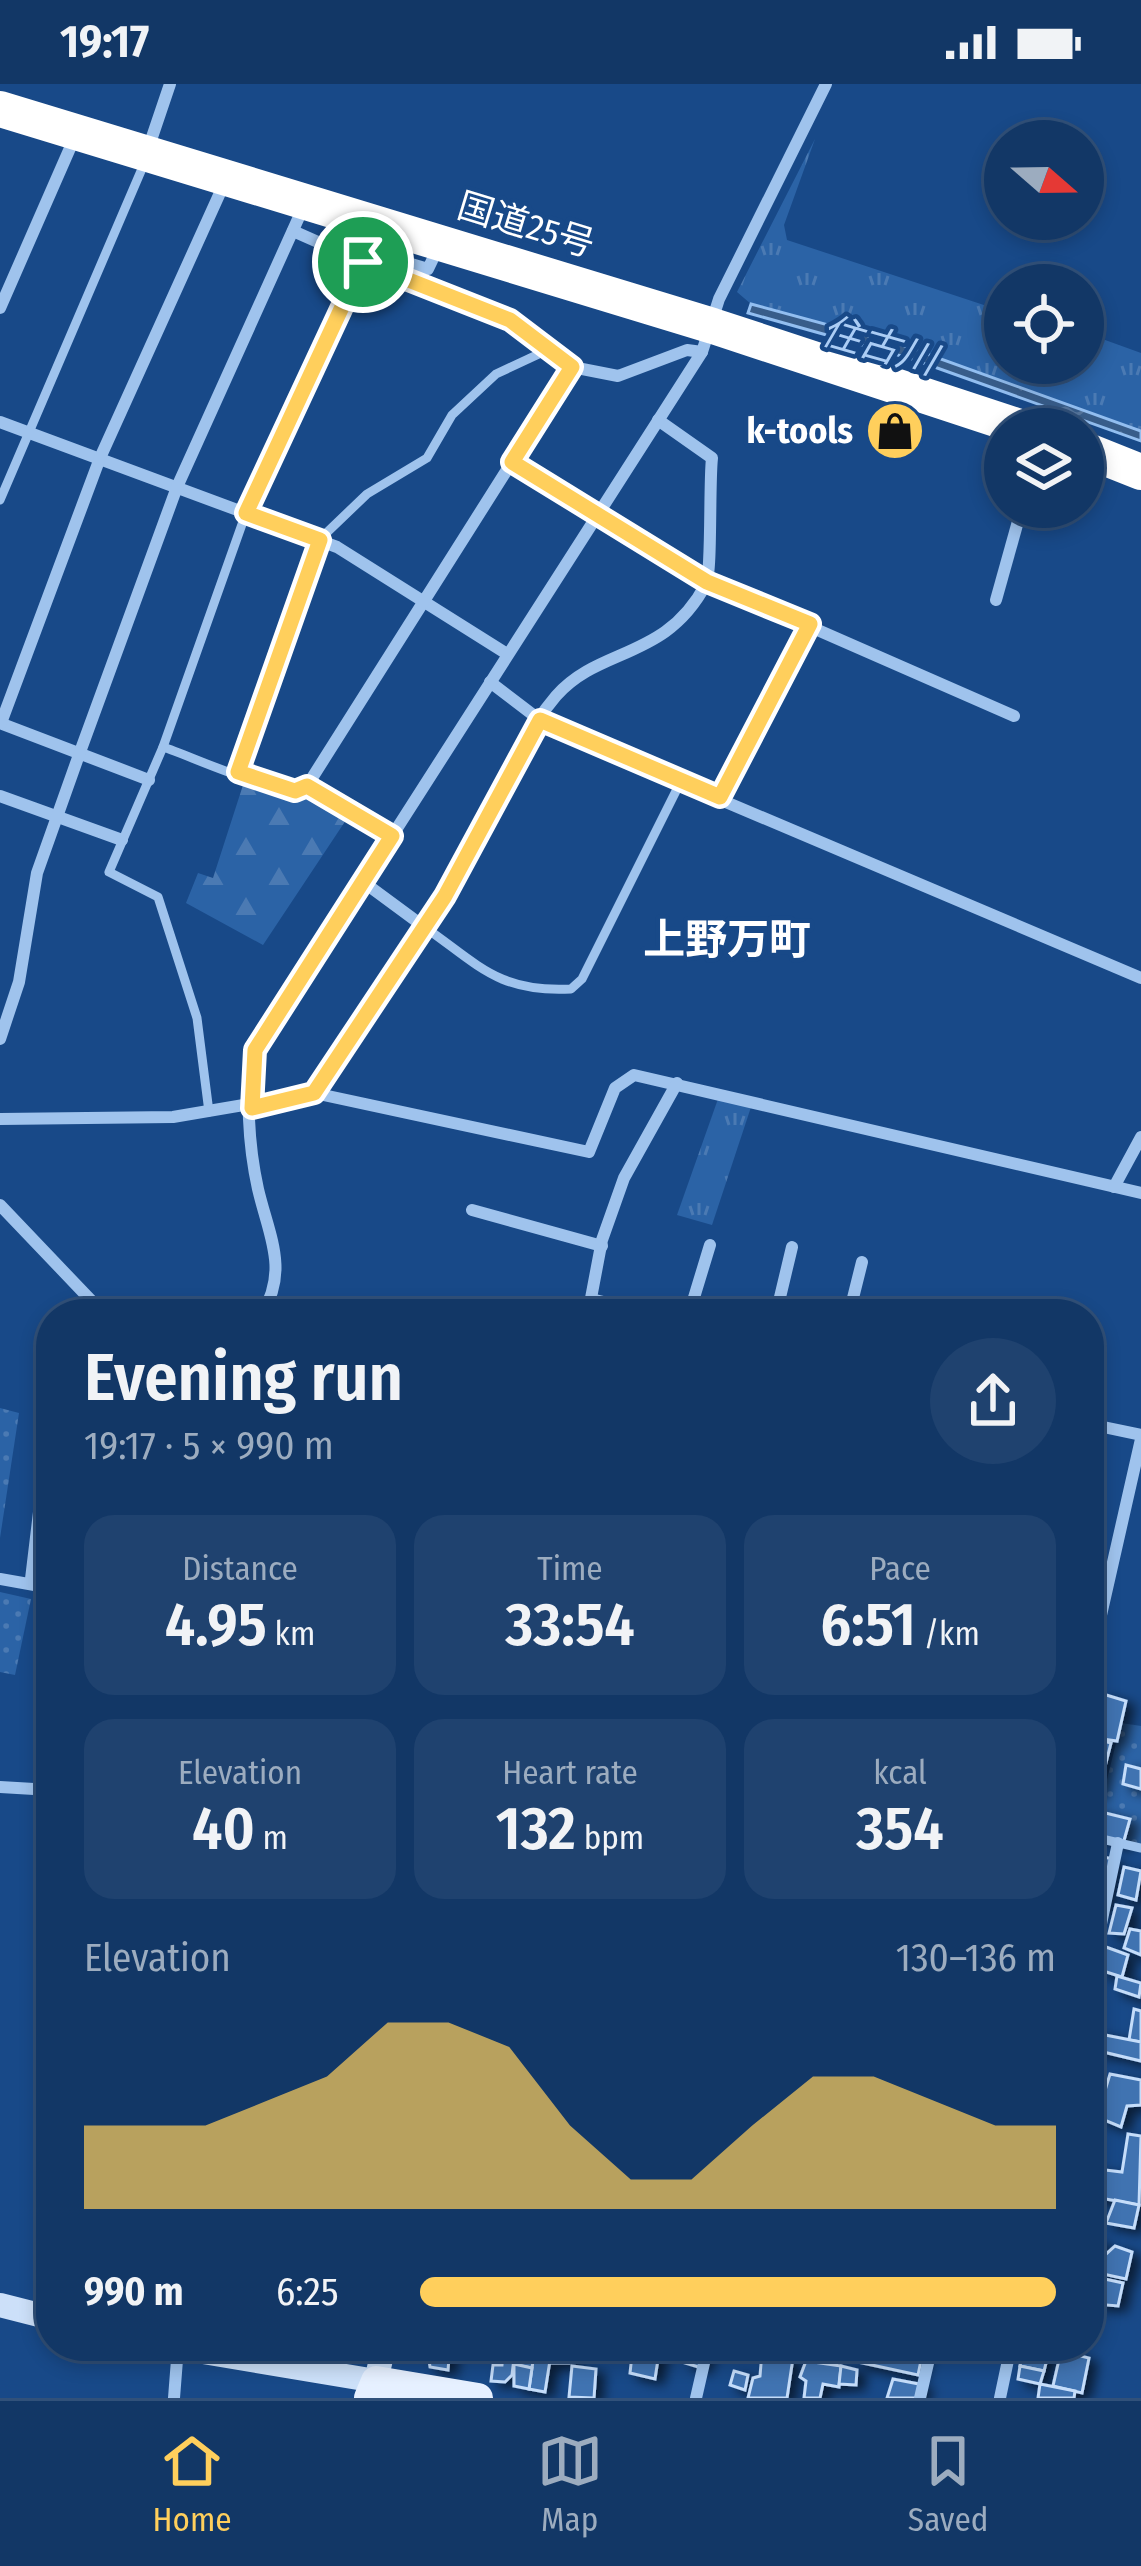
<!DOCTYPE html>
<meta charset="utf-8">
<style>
:root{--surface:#123766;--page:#1f426f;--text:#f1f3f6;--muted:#9cacbf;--line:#31517a;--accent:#ffcf5c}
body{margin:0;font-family:"Fira Sans Condensed","Noto Sans JP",sans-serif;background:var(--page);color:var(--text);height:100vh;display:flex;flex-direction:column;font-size:45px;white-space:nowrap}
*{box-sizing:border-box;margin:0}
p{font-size:39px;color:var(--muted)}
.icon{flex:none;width:66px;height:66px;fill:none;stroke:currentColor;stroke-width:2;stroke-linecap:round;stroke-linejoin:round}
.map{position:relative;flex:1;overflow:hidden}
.drawer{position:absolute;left:36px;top:1215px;width:1068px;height:1062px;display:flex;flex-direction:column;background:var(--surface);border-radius:48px;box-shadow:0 6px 18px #0003,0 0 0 3px var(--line)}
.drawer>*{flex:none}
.needle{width:78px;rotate:110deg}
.tools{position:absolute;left:984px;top:36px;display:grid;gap:24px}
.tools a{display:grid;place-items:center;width:120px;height:120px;border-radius:50%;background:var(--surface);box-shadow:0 6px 18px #0003,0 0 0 3px var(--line);font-size:60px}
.pin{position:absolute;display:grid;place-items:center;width:102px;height:102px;color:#fff;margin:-51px;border:6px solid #fff;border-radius:50%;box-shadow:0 3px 12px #0007}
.round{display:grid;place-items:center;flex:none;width:126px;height:126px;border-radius:63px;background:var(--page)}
.overview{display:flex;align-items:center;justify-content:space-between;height:204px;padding:0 48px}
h1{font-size:66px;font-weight:600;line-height:90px}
.metrics{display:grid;grid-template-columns:repeat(3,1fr);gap:18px;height:204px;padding:12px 48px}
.metrics div{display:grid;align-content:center;border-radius:30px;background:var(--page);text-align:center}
.metrics b{font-size:60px;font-weight:600}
.metrics small{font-size:33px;font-weight:400}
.metrics p{font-size:33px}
.chart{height:336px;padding:24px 48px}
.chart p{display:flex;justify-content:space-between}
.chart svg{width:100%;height:216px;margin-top:12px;fill:var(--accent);opacity:.7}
ul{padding:0 48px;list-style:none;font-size:39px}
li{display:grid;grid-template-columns:192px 144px 1fr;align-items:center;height:90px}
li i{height:30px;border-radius:15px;background:var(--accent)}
.status{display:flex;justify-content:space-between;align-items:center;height:84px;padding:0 60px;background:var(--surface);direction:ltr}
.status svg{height:33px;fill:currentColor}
.tabs{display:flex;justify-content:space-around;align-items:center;height:168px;border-top:3px solid var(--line);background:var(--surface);font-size:33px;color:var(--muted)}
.tabs a{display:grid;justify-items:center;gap:6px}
.tabs .on{color:var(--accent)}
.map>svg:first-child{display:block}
.grass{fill:url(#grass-tufts)}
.forest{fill:url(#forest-firs)}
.garden{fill:url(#garden-dots)}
.water{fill:url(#water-ripples);stroke:#92bef0;stroke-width:3}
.building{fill:#4073b1;stroke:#c5ddfa;stroke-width:3;filter:url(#shadow)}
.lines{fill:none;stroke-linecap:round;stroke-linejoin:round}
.lane{stroke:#9fc3ed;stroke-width:9}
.street{stroke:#9fc3ed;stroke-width:12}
.secondary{stroke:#cce0f9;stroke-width:24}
.primary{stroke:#e6f0ff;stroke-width:30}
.highway{stroke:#fff;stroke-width:36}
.route-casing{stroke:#fff;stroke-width:24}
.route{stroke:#ffcf5c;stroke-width:15}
.labels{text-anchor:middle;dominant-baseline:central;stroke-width:9;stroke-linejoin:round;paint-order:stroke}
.street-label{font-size:36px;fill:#fff;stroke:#184988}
.poi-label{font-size:36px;font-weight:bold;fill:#fff;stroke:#184988;text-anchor:end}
.water-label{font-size:39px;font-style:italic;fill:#abcdf5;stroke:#184988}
.quarter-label{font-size:42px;font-weight:bold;fill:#fff;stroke:#184988}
</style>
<div class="status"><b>19:17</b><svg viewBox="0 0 49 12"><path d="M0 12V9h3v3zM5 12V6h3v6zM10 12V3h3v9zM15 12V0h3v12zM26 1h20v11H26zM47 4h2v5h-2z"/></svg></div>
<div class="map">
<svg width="1141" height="2314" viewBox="0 0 1141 2314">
<defs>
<pattern id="grass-tufts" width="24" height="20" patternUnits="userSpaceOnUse" patternTransform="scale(3)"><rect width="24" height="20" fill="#2b63a6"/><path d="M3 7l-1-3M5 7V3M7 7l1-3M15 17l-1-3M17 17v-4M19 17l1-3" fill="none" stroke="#4b7ab3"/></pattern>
<pattern id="forest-firs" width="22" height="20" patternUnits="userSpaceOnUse" patternTransform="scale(3)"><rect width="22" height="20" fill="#2b63a6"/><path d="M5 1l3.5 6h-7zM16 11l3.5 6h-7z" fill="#4b7ab3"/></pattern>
<pattern id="garden-dots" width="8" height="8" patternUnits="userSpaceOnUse" patternTransform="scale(3)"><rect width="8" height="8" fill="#2b63a6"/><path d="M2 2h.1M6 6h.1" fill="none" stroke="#4b7ab3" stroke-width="1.8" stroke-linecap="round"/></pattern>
<pattern id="water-ripples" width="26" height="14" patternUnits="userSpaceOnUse" patternTransform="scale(3)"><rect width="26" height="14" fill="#385d8a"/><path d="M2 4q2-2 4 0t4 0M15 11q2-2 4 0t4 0" fill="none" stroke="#56759c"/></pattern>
<filter id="shadow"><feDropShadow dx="8" dy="5" stdDeviation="6" flood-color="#0009"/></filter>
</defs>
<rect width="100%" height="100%" fill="#184988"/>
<!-- grass -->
<g class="grass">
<polygon points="815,55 784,141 787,156 1005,228 1005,279 1083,279 1083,248 1141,269 1141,347 902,261 751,220 737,208"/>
<polygon points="718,1015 751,1023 712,1141 677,1131"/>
</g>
<!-- forest -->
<polygon class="forest" points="244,698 316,716 346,736 263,861 186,819 198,789 213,794"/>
<!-- garden -->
<g class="garden">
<polygon points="0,1324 19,1329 0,1454"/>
<polygon points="0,1508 31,1515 15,1591 0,1588"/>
<polygon points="1121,1639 1141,1642 1141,1764 1123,1760 1130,1735 1099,1728"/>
</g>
<!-- water -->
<polygon class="water" points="751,220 902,261 1141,347 1141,357 912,275 748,229"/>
<!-- building -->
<g class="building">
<polygon points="1103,1610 1126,1617 1117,1657 1095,1654"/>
<polygon points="1089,1653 1111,1659 1098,1710 1089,1709"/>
<polygon points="1126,1681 1141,1685 1141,1705 1123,1700"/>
<polygon points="1089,1725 1130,1735 1123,1760 1089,1752"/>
<polygon points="1089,1771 1115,1775 1104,1826 1089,1822"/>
<polygon points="1124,1783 1141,1787 1136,1816 1118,1811"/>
<polygon points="1116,1821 1132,1824 1124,1850 1109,1849"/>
<polygon points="1130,1845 1141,1847 1141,1871 1124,1864"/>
<polygon points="1106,1863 1128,1871 1122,1893 1100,1886"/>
<polygon points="1117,1892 1141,1899 1139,1913 1115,1905"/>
<polygon points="1134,1925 1141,1927 1141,1958 1129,1956"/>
<polygon points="1095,1949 1141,1958 1141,1977 1095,1966"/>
<polygon points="1110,1990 1141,1996 1141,2021 1127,2022 1121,2043 1097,2033"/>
<polygon points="1128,2050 1141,2052 1139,2121 1089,2112 1089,2090 1097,2085 1122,2088"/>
<polygon points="1115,2116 1139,2121 1134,2144 1106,2139"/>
<polygon points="1090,2157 1104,2160 1097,2186 1089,2184"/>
<polygon points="1115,2162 1132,2168 1126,2195 1103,2190 1103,2173"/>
<polygon points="1100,2194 1123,2199 1118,2222 1094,2220"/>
<polygon points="427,2262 450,2262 448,2286 430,2283"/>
<polygon points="518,2262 535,2262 532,2284 516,2281"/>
<polygon points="553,2262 571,2262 569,2279 550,2279"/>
<polygon points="633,2262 660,2262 655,2295 630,2289"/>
<polygon points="691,2262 707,2262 702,2284 685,2279"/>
<polygon points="861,2262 924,2262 918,2291 858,2278"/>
<polygon points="1024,2262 1050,2263 1044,2287 1020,2282"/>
<polygon points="1061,2267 1089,2274 1082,2309 1053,2302"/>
<polygon points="762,2268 793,2274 787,2314 748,2314 753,2294 760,2292"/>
<polygon points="534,2270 551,2270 545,2308 529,2305"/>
<polygon points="503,2272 514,2274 512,2291 505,2298 491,2297 493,2281 502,2281"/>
<polygon points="806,2277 841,2282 839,2303 823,2300 820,2314 804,2314 806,2297 800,2293"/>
<polygon points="514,2280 532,2284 529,2305 514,2302"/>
<polygon points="572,2282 596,2285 594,2314 569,2313"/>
<polygon points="841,2282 857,2286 856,2301 839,2300"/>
<polygon points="1020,2282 1044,2287 1040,2300 1018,2295"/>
<polygon points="734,2287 748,2291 745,2306 730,2301"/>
<polygon points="893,2295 924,2301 920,2314 887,2314"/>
<polygon points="1040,2300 1075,2307 1074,2314 1038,2314"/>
</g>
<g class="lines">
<!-- lane -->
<g class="lane">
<polyline points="0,416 144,80"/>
<path d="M163,663C194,673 280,715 307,702"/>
<polyline points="237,688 319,456 367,410 427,374 452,331 496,290 541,269 554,274"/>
<path d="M423,842C478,880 498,909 571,905L582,895L681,697"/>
<polyline points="209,1028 197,934 158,813 109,788 163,663 246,429 363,178"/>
<polyline points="29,1499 50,1324"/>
<polyline points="1089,1752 1141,1764"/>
</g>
<!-- street -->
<g class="street">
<polyline points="147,68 170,0"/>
<polyline points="293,147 363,178"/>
<polyline points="0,224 74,55"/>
<polyline points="572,283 618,292 687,266 702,268"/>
<polyline points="0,338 337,463 507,570"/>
<polyline points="512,378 708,498 1014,632"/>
<polyline points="996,516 1022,423"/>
<polyline points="490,598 549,643 1141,894"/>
<polyline points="0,639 149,696"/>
<polyline points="1,639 100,374 224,100"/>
<polyline points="0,712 122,756"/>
<polyline points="720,713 810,540"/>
<polyline points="391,752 307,702 572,283 510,236 363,178 368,167 428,185 439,162"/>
<polyline points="362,797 423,842"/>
<polyline points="0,955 19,898 37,789 80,668 177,403 303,124"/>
<path d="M314,1009C348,938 403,878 445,811C485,748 507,670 556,612C600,562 665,577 706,500C712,489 709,399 712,374L658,336"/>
<polyline points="0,1035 173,1033 314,1009 589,1068 615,1004 634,991 1141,1109"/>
<polyline points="1114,1103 1141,1053"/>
<polyline points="0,1121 104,1230"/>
<polyline points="472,1126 602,1162"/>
<polyline points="591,1215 653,1230"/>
<path d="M262,1230C289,1185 269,1152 258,1105C249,1064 244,1006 255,966L702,268L719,215L826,0"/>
<polyline points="588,1230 602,1156 624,1094 677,999"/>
<polyline points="689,1230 710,1161"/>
<polyline points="776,1230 792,1163"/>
<polyline points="849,1230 862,1178"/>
<polyline points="1089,1340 1141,1351"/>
<polyline points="0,1495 51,1504"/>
<polyline points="1089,1584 1141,1355"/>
<polyline points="0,1703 51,1706"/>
<polyline points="1089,1897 1118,1759"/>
<polyline points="174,2314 178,2263"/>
<polyline points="696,2314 708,2262"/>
<polyline points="920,2314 932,2262"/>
<polyline points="1000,2314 1011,2262"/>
</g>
<!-- secondary -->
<g class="secondary">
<polyline points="0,2221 51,2234"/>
<polyline points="167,2262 376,2297 384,2262"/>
</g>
<!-- primary -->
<polyline class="primary" points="369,2314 376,2297 478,2314"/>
<!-- highway -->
<g class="highway">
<polyline points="0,25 713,242 1026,345"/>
<polyline points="1083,365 1141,388"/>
</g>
</g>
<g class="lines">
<defs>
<polygon id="route" points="363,178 510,236 572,283 512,378 707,498 810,540 720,713 540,636 445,812 314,1009 252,1024 255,966 392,752 307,702 295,707 238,688 320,456 246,429"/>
</defs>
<!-- route casing -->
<use href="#route" class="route-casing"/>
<!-- route -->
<use href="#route" class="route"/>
</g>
<!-- icons -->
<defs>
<symbol id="shop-disc" viewBox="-11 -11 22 22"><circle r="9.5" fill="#ffcf5c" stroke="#184988"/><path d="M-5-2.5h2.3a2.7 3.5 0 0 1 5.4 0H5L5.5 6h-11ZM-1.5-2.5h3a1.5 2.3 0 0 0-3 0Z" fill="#111"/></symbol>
</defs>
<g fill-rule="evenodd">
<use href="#shop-disc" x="862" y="314" width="66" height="66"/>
</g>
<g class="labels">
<!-- street labels -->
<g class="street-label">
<text transform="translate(526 141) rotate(17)">国道25号</text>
</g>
<!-- poi labels -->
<g class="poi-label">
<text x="853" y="347">k-tools</text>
</g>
<!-- water labels -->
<g class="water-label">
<text transform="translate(879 262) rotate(16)">住古川</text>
</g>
<!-- quarter labels -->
<g class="quarter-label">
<text x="727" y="856">上野万町</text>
</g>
</g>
</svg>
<div class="tools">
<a><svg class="needle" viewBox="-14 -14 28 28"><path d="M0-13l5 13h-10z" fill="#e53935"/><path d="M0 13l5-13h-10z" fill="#9cacbf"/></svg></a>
<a><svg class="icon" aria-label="locate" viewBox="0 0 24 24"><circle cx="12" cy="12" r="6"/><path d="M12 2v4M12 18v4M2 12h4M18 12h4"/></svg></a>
<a><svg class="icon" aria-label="layers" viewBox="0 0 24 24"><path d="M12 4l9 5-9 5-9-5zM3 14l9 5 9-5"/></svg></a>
</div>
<div class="pin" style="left:363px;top:178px;background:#1e9e55"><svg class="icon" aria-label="arrive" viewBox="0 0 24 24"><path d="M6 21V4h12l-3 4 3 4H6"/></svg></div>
<section class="drawer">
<div class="overview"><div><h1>Evening run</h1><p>19:17 · 5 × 990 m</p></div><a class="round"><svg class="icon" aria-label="share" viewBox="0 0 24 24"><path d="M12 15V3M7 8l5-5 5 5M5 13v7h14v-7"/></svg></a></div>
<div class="metrics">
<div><p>Distance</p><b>4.95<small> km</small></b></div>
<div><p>Time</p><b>33:54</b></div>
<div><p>Pace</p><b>6:51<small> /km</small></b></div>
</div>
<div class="metrics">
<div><p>Elevation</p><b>40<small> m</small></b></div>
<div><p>Heart rate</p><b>132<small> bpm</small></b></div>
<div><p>kcal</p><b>354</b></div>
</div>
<div class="chart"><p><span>Elevation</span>130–136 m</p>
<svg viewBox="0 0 160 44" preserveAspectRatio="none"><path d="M0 44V27L10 27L20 27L30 22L40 17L50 6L60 6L70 11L80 27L90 38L100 38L110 27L120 17L130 17L140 22L150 27L160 27V44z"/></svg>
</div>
<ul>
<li><b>990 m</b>6:25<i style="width:100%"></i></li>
</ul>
</section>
</div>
<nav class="tabs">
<a class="on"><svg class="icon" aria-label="home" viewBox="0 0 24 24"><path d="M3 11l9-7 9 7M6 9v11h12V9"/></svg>Home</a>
<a><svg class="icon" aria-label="map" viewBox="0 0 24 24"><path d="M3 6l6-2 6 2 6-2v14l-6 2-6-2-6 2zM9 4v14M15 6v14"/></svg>Map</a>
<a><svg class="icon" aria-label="saved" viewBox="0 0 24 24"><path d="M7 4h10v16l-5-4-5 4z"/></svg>Saved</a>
</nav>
